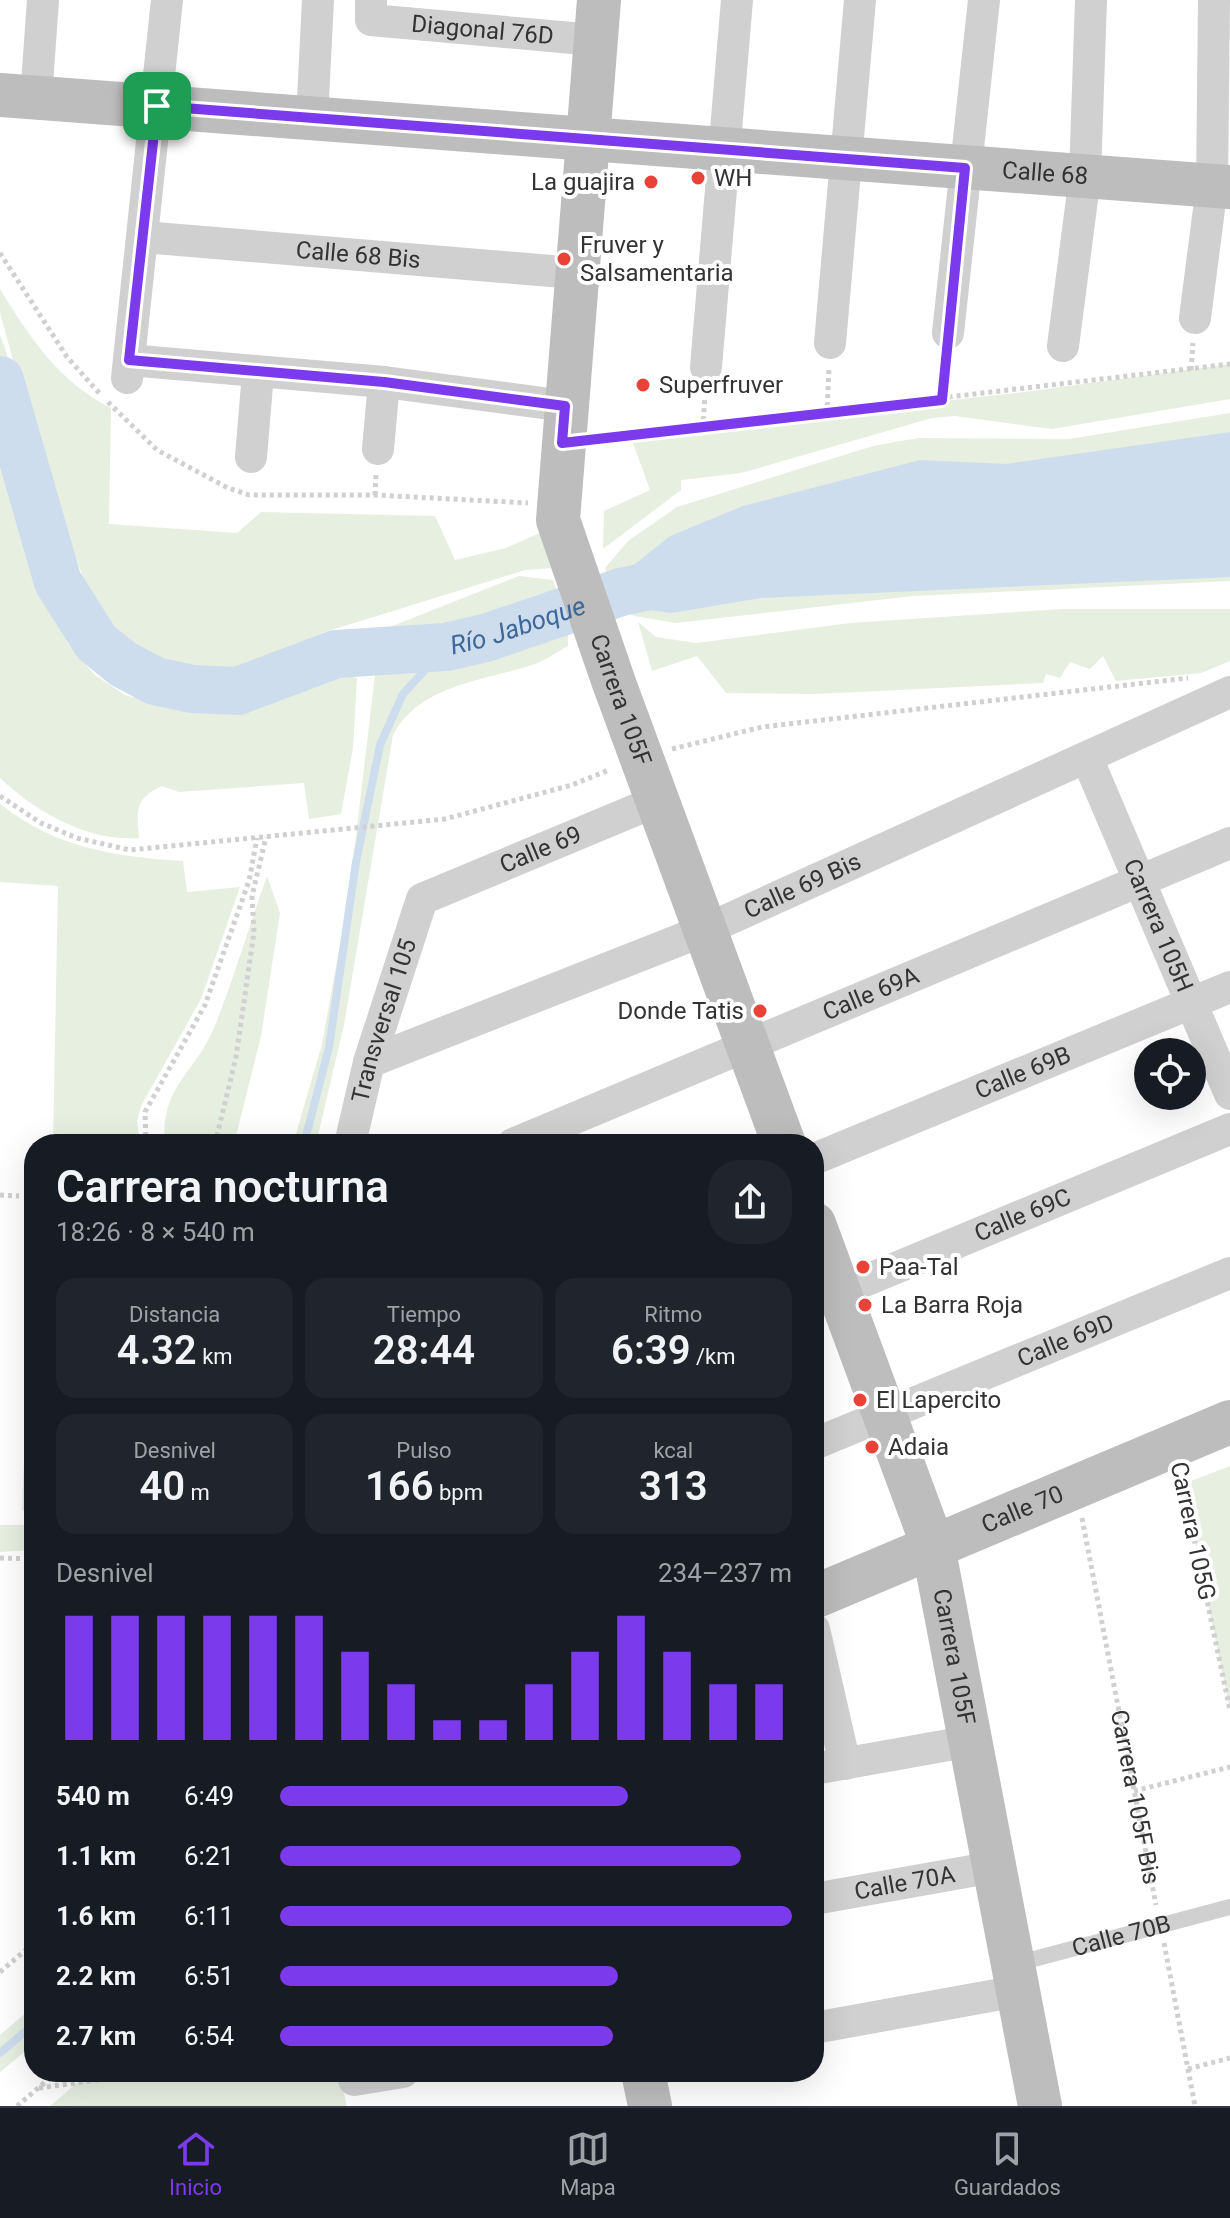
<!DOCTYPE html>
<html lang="es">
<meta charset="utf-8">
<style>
:root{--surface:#171b24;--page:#20242c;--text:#f1f3f6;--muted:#9ea1a6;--line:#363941;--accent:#7c3aed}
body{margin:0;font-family:Roboto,sans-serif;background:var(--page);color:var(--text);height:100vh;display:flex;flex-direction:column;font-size:30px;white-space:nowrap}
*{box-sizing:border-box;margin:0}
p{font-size:26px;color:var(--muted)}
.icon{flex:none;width:44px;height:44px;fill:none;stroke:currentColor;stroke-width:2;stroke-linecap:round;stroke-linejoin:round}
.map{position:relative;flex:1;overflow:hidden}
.panel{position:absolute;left:24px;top:1134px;width:800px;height:948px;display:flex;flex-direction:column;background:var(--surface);border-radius:32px;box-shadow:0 8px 32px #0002}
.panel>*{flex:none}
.fabs{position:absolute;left:1134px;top:1038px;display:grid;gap:16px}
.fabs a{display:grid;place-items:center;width:72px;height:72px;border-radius:50%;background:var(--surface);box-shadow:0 8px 32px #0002;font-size:40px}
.pin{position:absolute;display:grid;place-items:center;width:68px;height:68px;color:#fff;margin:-34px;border-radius:16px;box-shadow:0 4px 12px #0006}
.round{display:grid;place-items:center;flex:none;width:84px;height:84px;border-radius:32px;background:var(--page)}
.summary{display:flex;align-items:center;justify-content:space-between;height:136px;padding:0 32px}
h1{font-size:44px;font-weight:600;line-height:60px}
.figures{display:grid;grid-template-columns:repeat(3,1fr);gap:12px;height:136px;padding:8px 32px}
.figures div{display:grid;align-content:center;border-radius:20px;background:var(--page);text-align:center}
.figures b{font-size:40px;font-weight:600}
.figures small{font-size:22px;font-weight:400}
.figures p{font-size:22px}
.chart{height:224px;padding:16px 32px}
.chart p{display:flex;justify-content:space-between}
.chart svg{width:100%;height:144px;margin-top:8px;stroke:var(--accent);stroke-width:6}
ul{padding:0 32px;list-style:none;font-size:26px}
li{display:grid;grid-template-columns:128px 96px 1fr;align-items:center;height:60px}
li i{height:20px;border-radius:10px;background:var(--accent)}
.dock{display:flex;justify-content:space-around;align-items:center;height:112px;border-top:2px solid var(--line);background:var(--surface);font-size:22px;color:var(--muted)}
.dock a{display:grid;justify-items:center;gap:4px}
.dock .active{color:var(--accent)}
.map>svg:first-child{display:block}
.green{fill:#e7efe1}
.water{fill:#ceddee}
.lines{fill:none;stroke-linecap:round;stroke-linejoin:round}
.stream{stroke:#ceddee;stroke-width:8}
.river{stroke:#ceddee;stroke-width:48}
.path{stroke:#d0d0d0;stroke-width:5;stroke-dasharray:4 4;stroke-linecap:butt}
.lane{stroke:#d0d0d0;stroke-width:16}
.street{stroke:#d0d0d0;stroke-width:32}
.secondary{stroke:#bdbdbd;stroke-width:44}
.route-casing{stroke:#fff;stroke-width:16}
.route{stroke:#7c3aed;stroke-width:10}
.poi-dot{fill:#e94236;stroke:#fff;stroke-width:3}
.labels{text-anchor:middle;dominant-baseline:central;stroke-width:8;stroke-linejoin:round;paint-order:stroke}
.street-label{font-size:24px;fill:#333;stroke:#fff}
.poi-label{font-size:24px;fill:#333;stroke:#fff;text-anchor:start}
.water-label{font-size:26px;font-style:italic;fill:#3d6898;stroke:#fff}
</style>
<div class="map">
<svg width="1230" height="2106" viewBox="0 0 1230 2106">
<rect width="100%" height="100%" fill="#fff"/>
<!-- green -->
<g class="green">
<path d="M0,289C30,338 59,382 111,408L109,524L237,533L261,512L435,516L455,560L506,548L542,532L553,568L525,570L325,632L251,667H183L146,653L110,622L87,589L33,436C44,471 55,506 66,541C71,556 74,573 81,588C114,658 188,693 263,677L519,576L553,580L568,624V646C557,652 546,660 535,664C485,681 420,684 393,735L344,1025L316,1144H293L322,1044L349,895L375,675L362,665L344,666L256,695L204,699L156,688L110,659L79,619L58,582L0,383V334L30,421L0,313Z"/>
<polygon points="1230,364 1230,399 1052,429 955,416 932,418 741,473 681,480 681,490 603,549 604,511 650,490 630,435 1025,392"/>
<polygon points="1230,413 1230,581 913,596 676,623 634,616 620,608 605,568 628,541 677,507 873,446 918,438 1069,439"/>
<path d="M0,458L38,590L71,648L95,675L125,695L190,712L237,709L299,692L341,674L357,678L353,748L341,814L309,819L304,783L179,792L162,786C134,799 137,810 139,838C88,842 36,812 0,778Z"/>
<polygon points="1063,609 1230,609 1230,661 1201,673 1116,681 1103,656 1090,669 1070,662 1060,678 1046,674 1043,683 815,694 726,693 697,656 652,671 638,622 656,637 696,643 850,623"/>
<path d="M0,804C56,848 115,857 183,861L187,892L240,887L201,999L141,1106L137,1121L140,1144H53L58,886L0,882Z"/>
<path d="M267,876L280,913L261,1036L234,1144H165C160,1086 194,1075 214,1028C234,979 249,926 267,876Z"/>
<polygon points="34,1209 34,1550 0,1552 0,1525 24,1525 25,1511 22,1510"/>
<polygon points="1230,1466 1230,1710 1183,1484"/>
<polygon points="34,2006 34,2044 0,2072 0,2035"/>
<polygon points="90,2072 339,2072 347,2106 50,2106"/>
</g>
<!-- water -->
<polygon class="water" points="1230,432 1230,577 761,598 672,613 641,609 628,595 630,568 670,536 743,506 920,460 1006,464"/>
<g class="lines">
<!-- stream -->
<g class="stream">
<polyline points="304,1144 329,1047 356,862 380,745 403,694 446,647"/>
<polyline points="0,2053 34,2024"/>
</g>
<!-- river -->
<path class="river" id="s1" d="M0,380L58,582L96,642L123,664L155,681L192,689L238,691L336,654L446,647L485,638L621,592L691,577"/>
<!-- path -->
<g class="path">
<polyline points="0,253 67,357 101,395"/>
<polyline points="1191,370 1193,343"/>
<polyline points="942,400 946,358"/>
<polyline points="108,402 157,450 228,488 249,495 375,495 528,503"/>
<polyline points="827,414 829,368"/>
<polyline points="703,428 705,392"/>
<polyline points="599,438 1230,364"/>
<polyline points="375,495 376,474"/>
<polyline points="672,749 762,727 1188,678"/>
<polyline points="0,796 41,823 77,838 130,850 445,819 572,785 609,770"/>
<polyline points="146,1144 145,1112 205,1005 249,881 257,838"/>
<polyline points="215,1144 236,1057 254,932 252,896 266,837"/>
<polyline points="0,1195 19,1196"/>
<polyline points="1181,1477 1230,1710"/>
<path id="s2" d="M1082,1518L1156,1905"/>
<polyline points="0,1558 34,1559"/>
<polyline points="1134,1791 1230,1767"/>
<polyline points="1164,1943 1195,2106"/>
<polyline points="0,1972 34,1943"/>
<polyline points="1188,2069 1230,2058"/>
<polyline points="39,2088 157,2072"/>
<polyline points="17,2106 57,2072"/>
</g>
<!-- lane -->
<path class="lane" id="s3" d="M1015,1964L1230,1907"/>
<!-- street -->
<g class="street">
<path id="s4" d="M371,0V20L595,40"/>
<polyline points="36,98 43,0"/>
<polyline points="312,119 318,0"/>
<path id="s5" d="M143,237L575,273"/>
<polyline points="1195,318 1212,186 1214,0"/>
<polyline points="948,333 984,0"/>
<polyline points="830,343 860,0"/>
<polyline points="1063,346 1085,176 1091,0"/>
<polyline points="129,360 384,382 565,406"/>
<polyline points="706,367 737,0"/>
<polyline points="127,378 167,0"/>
<polyline points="378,449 384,382"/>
<polyline points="251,457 258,373"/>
<path id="s6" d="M1087,758L1230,1094"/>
<path id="s7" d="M369,1062L705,930L1230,692"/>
<path id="s8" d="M350,1144L369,1062L422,899L657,801"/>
<path id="s9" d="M513,1144L1230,843"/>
<path id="s10" d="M814,1159L1230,987"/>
<path id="s11" d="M814,1302L1230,1129"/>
<path id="s12" d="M814,1444L1230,1273"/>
<polyline points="814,1629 845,1764"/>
<polyline points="814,1769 971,1741"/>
<path id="s13" d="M814,1899L994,1867"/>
<polyline points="814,2028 1018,1991"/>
<polyline points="354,2080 403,2072"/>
</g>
<!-- secondary -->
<g class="secondary">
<path id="s14" d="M599,0L558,520L614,683L784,1144"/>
<path id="s15" d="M0,95L1230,187"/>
<path id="s16" d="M814,1224L933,1546L1040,2106"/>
<path id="s17" d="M814,1597L1230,1422"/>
<polyline points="643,2072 650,2106"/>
</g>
</g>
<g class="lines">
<defs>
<polygon id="route" points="157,106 965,168 942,400 562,443 565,406 384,382 129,360"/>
</defs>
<!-- route casing -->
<use href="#route" class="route-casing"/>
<!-- route -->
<use href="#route" class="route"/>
</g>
<!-- markers -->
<g class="poi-dot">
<circle cx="698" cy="178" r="8"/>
<circle cx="651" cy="182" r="8"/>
<circle cx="564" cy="259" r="8"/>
<circle cx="643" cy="385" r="8"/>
<circle cx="760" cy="1011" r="8"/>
<circle cx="863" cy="1267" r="8"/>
<circle cx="865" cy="1305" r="8"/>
<circle cx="860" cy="1400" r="8"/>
<circle cx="872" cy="1447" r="8"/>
</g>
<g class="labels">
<!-- street labels -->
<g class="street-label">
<text stroke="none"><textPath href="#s4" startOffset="132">Diagonal 76D</textPath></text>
<text stroke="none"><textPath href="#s15" startOffset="1048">Calle 68</textPath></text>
<text stroke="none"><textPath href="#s5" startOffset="216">Calle 68 Bis</textPath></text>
<text stroke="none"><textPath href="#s14" startOffset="712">Carrera 105F</textPath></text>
<text stroke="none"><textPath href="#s8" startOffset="384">Calle 69</textPath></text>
<text stroke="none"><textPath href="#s7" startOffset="468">Calle 69 Bis</textPath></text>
<text stroke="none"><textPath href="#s6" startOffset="182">Carrera 105H</textPath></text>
<text stroke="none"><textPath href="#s9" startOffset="388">Calle 69A</textPath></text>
<text stroke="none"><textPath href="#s8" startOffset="128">Transversal 105</textPath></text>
<text stroke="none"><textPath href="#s10" startOffset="226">Calle 69B</textPath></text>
<text stroke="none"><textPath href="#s11" startOffset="226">Calle 69C</textPath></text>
<text stroke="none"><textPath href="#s12" startOffset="272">Calle 69D</textPath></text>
<text stroke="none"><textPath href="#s17" startOffset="226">Calle 70</textPath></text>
<text transform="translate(1193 1531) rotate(78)">Carrera 105G</text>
<text stroke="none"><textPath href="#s16" startOffset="456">Carrera 105F</textPath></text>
<text stroke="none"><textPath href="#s2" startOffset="284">Carrera 105F Bis</textPath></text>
<text stroke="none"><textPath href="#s13" startOffset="92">Calle 70A</textPath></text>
<text stroke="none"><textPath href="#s3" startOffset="110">Calle 70B</textPath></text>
</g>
<!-- poi labels -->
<g class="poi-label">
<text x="714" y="178">WH</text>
<text x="635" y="182" text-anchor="end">La guajira</text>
<text x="580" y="245">Fruver y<tspan x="580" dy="28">Salsamentaria</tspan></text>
<text x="659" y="385">Superfruver</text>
<text x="744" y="1011" text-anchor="end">Donde Tatis</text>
<text x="879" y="1267">Paa-Tal</text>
<text x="881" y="1305">La Barra Roja</text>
<text x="876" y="1400">El Lapercito</text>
<text x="888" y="1447">Adaia</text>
</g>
<!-- water labels -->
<g class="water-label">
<text stroke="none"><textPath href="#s1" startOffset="726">Río Jaboque</textPath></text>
</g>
</g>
</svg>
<div class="fabs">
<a><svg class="icon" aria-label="locate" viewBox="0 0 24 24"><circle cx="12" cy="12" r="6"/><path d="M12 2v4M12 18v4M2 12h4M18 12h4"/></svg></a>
</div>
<div class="pin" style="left:157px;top:106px;background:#1e9e55"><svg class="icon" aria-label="arrive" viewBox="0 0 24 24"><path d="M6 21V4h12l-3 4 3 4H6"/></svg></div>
<section class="panel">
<div class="summary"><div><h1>Carrera nocturna</h1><p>18:26 · 8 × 540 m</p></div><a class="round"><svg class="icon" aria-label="share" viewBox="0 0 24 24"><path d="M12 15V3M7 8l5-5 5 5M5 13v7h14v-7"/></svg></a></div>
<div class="figures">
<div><p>Distancia</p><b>4.32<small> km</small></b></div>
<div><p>Tiempo</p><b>28:44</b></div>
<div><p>Ritmo</p><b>6:39<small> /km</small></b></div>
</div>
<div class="figures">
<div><p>Desnivel</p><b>40<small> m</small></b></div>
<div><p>Pulso</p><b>166<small> bpm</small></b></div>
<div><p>kcal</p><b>313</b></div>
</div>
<div class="chart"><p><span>Desnivel</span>234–237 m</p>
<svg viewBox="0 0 160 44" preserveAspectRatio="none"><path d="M5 44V6M15 44V6M25 44V6M35 44V6M45 44V6M55 44V6M65 44V17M75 44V27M85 44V38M95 44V38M105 44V27M115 44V17M125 44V6M135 44V17M145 44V27M155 44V27"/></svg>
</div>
<ul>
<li><b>540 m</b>6:49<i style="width:68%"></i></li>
<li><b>1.1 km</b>6:21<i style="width:90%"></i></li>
<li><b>1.6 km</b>6:11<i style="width:100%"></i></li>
<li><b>2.2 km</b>6:51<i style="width:66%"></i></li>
<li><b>2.7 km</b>6:54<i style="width:65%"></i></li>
</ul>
</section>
</div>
<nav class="dock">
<a class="active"><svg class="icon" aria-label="home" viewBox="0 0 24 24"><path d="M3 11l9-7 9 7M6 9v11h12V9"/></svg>Inicio</a>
<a><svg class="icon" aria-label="map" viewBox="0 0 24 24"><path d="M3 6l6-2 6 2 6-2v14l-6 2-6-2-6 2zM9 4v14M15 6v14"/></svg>Mapa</a>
<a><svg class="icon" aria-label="saved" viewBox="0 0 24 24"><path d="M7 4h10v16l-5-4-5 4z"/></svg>Guardados</a>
</nav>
